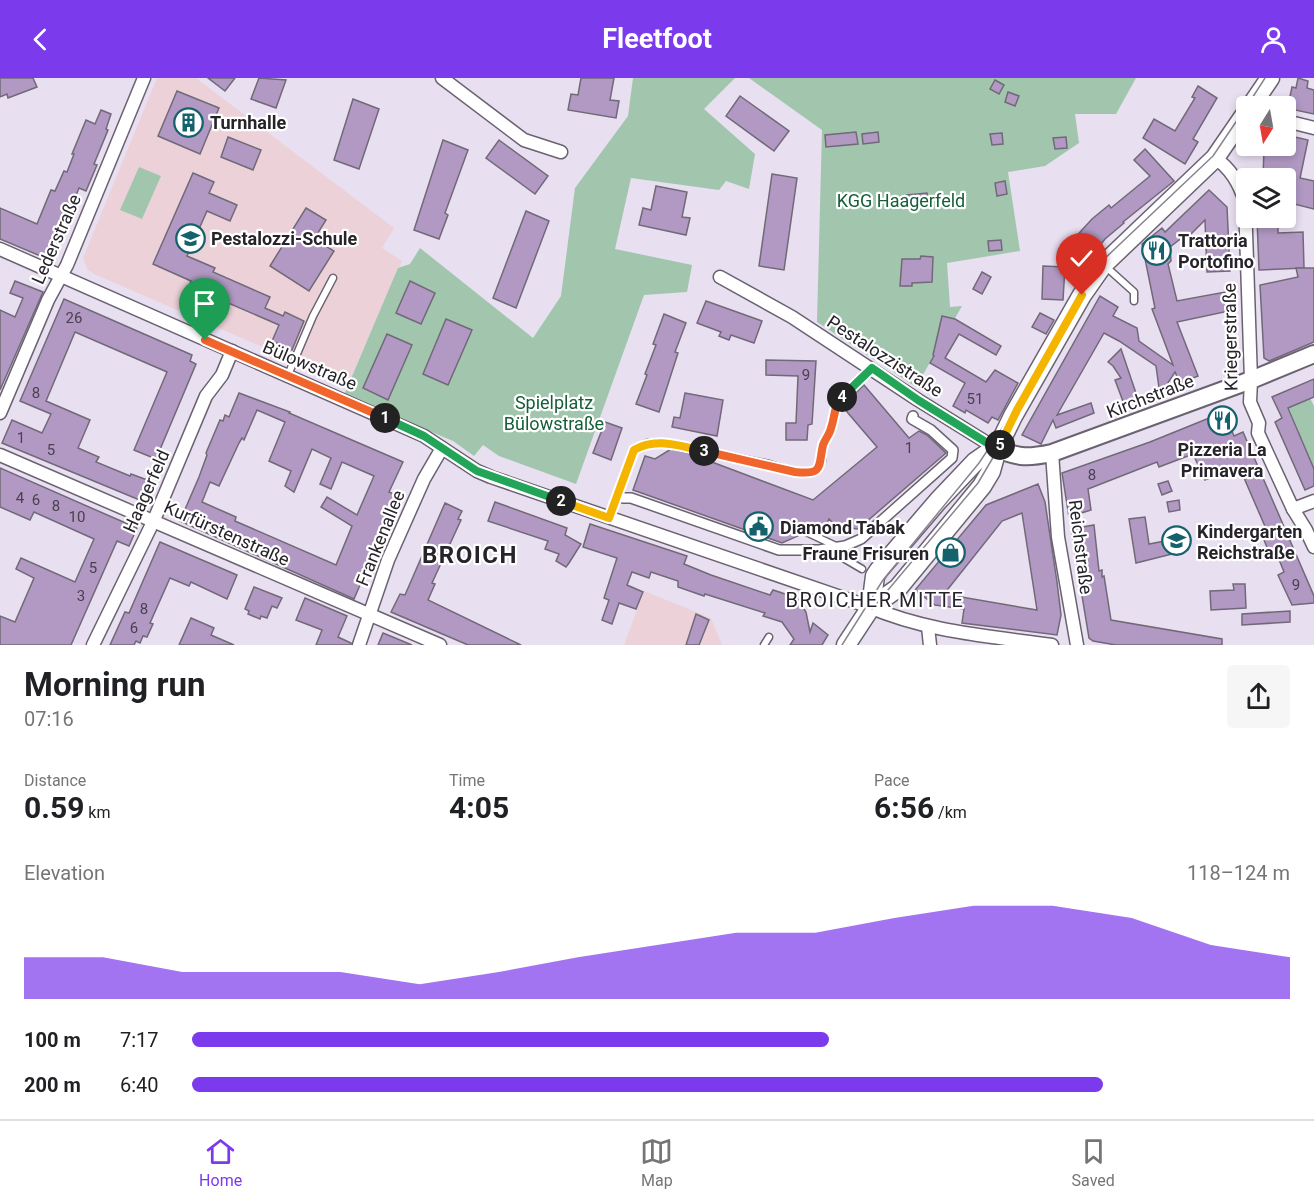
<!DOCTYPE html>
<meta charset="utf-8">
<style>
:root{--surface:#fff;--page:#f6f6f6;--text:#202124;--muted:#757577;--line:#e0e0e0;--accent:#7c3aed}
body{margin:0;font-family:Roboto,sans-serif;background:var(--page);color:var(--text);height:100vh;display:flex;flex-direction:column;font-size:22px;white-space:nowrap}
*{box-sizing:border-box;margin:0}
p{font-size:20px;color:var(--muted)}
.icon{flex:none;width:33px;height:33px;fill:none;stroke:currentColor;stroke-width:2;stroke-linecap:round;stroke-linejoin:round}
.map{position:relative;height:567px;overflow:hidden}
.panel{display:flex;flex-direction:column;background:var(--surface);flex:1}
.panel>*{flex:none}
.needle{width:39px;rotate:191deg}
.buttons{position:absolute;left:1236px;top:18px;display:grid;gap:12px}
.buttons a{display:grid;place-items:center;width:60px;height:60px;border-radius:6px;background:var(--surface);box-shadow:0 3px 9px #0003;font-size:30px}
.pin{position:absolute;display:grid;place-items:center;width:51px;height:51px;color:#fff;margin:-62px -26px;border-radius:50% 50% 50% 0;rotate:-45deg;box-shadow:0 0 6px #0007}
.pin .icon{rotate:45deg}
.km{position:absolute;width:30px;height:30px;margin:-15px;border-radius:50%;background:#222;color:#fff;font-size:16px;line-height:30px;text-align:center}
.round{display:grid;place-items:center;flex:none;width:63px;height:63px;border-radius:6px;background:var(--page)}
.headline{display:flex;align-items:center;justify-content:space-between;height:102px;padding:0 24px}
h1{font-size:33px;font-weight:700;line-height:45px}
.stats{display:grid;grid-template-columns:repeat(3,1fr);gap:9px;height:102px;padding:6px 24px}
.stats div{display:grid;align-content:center}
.stats b{font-size:30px;font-weight:700}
.stats small{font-size:16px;font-weight:400}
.stats p{font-size:16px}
.chart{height:168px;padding:12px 24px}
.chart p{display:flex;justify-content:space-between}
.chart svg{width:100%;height:108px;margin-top:6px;fill:var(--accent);opacity:.7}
ul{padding:0 24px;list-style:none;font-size:20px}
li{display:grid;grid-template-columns:96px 72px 1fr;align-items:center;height:45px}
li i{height:15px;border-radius:8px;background:var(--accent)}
header{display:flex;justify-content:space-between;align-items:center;height:78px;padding:0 24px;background:var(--accent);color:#fff;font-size:27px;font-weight:700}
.menu{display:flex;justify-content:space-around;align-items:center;height:84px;border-top:2px solid var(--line);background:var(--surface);font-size:16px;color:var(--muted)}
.menu a{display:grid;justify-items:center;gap:3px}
.menu .current{color:var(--accent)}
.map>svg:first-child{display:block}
.education{fill:#ecd2d8;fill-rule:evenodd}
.green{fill:#a1c6ad}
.building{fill:#b199c3;stroke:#716978;stroke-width:1.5;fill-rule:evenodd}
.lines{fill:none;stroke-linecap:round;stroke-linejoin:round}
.service-casing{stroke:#6a6271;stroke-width:9}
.pedestrian-casing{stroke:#6a6271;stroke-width:12}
.minor-casing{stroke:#6a6271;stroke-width:15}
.tertiary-casing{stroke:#6a6271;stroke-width:20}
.secondary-casing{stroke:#6a6271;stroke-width:21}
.service{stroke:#fff;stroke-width:6}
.pedestrian{stroke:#fff;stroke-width:9}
.minor{stroke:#fff;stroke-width:12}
.tertiary{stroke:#fff;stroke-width:16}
.secondary{stroke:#fff;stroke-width:18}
.tram{stroke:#8a8490;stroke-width:1.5}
.split-1-casing{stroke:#fff;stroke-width:12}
.split-2-casing{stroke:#fff;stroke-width:12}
.split-3-casing{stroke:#fff;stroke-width:12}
.split-4-casing{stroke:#fff;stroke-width:12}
.split-5-casing{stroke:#fff;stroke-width:12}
.split-6-casing{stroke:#fff;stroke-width:12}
.split-1{stroke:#f0652b;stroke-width:8}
.split-2{stroke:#22a559;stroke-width:8}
.split-3{stroke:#f5b400;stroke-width:8}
.split-4{stroke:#f0652b;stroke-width:8}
.split-5{stroke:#22a559;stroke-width:8}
.split-6{stroke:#f5b400;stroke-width:8}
.labels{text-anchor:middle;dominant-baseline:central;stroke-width:4.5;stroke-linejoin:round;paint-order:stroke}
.number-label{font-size:15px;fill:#4a4050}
.poi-label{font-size:18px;font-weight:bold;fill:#27232a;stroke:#fff;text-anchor:start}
.park-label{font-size:18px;fill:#155e38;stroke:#fff}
.street-label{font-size:18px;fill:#27232a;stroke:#fff}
.neighbourhood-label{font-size:20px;letter-spacing:1.5px;fill:#27232a;stroke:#fff}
.district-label{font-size:24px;font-weight:bold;letter-spacing:1.5px;fill:#27232a;stroke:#fff}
</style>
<header><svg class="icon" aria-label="back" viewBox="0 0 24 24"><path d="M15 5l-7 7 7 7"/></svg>Fleetfoot<svg class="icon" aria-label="person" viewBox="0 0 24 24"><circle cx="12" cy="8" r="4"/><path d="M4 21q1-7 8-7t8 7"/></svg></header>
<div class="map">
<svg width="1314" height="567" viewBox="0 0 1314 567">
<rect width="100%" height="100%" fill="#e8dff0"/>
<!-- education -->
<g class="education">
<path d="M157,0H196L394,150L382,170L402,183L348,306L94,196L87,191L83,180ZM306,130L314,161L334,174L324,189L304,177L309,212L270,188Z"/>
<polygon points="644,513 711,540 722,567 624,567"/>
</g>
<!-- green -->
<g class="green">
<polygon points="633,0 735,0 704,31 755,76 749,111 726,103 719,112 631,100 615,171 692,187 687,214 644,217 576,406 499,378 483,367 474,378 453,363 344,317 398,190 410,186 420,170 533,260 561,218 575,110 628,38"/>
<polygon points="749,0 1136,0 1116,36 1075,36 1079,65 1045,88 1008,94 1020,173 947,185 950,229 962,228 916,309 817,244 822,52"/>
<polygon points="139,89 161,98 142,141 120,132"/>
<polygon points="1310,320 1314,328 1314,391 1312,387 1302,383 1310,380 1302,361 1294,364 1292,358 1299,354 1289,330"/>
</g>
<!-- building -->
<g class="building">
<polygon points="0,0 33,0 37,9 8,20 7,16 0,19"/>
<polygon points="208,0 235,0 225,13"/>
<polygon points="259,0 286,2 276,30 251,21"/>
<polygon points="581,0 614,0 610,22 619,23 616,40 568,32 571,16 578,17"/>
<polygon points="1298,0 1308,3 1307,10 1314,12 1314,36 1295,32 1295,30 1288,28 1292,9 1296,10"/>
<polygon points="995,2 1004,7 999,16 990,11"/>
<polygon points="1198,8 1217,20 1193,61 1198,64 1185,86 1143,60 1154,41 1175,53 1195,20 1192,19"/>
<polygon points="177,13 219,30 200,76 158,58"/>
<polygon points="1008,14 1019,18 1015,28 1005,24"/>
<polygon points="740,18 789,53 774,73 726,38"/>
<polygon points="353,21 379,31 359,91 334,82"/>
<polygon points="101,32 111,36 106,51 108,52 94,86 97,87 86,113 79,110 50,182 0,161 0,130 37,146 51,112 55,113 64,93 67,94 74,76 72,76 86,42 95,46"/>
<polygon points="856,54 858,66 826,69 825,57"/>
<polygon points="878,54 879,64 863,66 862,56"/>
<polygon points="1002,55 1003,66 992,67 990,56"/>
<polygon points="1286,57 1308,62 1300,100 1314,103 1314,131 1290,125 1295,100 1263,100 1264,71 1275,73 1277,68 1286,68"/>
<polygon points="228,59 261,72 253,92 221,79"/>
<polygon points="1066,59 1067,70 1055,71 1053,60"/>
<polygon points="443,62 468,72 445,135 448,137 439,161 414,152"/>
<polygon points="499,62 548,98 535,116 486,80"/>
<polygon points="1145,71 1174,103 1123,144 1124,145 1105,161 1081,191 1071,164 1092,141 1109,127 1111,130 1150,98 1134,82"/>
<polygon points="193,95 214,104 209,115 237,127 230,143 207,133 187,178 215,190 213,194 270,219 265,230 283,238 285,234 304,243 292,272 272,263 279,247 189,208 191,203 153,186"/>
<polygon points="772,96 797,100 784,192 759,188"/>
<polygon points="1005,103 1007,116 997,118 995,105"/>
<polygon points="656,108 687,114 682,139 690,140 686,157 639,147 643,130 651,132"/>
<polygon points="1209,112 1227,129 1230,193 1207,194 1205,142 1189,158 1187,156 1170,169 1171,183 1168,186 1177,223 1225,214 1229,233 1177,244 1198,298 1180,305 1175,294 1160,317 1156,288 1119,263 1104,255 1057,337 1091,325 1094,335 1056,350 1053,342 1041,366 1022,357 1100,218 1118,229 1113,238 1137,250 1139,263 1173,287 1152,231 1155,230 1142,166 1162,150 1165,154"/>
<polygon points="927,115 928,126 908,128 907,117"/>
<polygon points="306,130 326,142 314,161 334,173 309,213 270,188"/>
<polygon points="526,133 549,143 516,230 493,220"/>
<polygon points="1257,140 1278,140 1278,155 1303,154 1304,190 1259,192"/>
<polygon points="1001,162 1002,172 989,173 988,163"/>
<polygon points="921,178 933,179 932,204 912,205 912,208 900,208 902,181 920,181"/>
<polygon points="1043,188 1065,189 1063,222 1042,221"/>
<polygon points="1296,190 1314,190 1314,264 1269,283 1264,280 1260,207 1298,199"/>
<polygon points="982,194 991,199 982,216 973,211"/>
<polygon points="15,203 43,214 0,312 0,232 15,239 23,220 10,215"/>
<polygon points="410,203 435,215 421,246 396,235"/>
<polygon points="64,221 192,277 190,283 196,286 156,381 134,372 167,294 75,254 46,323 90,342 78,370 99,379 96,384 130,398 131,396 150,403 142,423 2,365 12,342 42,355 51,336 20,323"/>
<polygon points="706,223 762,243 754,265 731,257 729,262 719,258 721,254 697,245"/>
<polygon points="1040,235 1054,242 1046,256 1032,249"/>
<polygon points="664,236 686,245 675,274 678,275 659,334 636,326 647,297 645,296 656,267 653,266"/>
<polygon points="942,238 955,241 1001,268 996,277 959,256 945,280 986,304 995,292 1018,305 998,342 992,339 988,345 966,332 965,335 953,328 965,305 930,285 934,278 933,277"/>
<polygon points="446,241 472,252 448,307 423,296"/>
<polygon points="387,256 412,267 388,322 363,310"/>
<polygon points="1121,271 1138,321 1124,326 1115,302 1121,300 1113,288 1108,284"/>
<polygon points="766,282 816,283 812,346 808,347 807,362 786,362 786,345 796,345 798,298 766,297"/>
<polygon points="1314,301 1314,319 1288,330 1314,391 1314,408 1305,412 1275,344 1282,340 1272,319"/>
<polygon points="864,307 909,360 919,353 927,357 946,375 858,451 837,449 829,441 823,452 818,454 804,447 800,447 797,452 800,457 782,465 633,412 645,378 655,381 671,371 688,375 813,422 877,369 842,328"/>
<path d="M239,315L290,334L289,335L403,384L389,414L396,417L360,498L363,500L354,521L180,443L199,399L207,377L206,375L220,342L223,343L225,337L229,339ZM257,332L285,344L269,383L291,393L285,408L294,414L312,371L331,380L320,406L331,411L342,384L374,398L357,437L327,419L321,429L352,448L336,487L235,443L236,439L202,424L210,404L219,408L239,365L242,360L244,362Z"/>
<polygon points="685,315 723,322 717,358 672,349 674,339 680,340"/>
<polygon points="1224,334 1234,358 1243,354 1314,518 1314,525 1292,527 1278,497 1284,494 1276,474 1269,474 1261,455 1267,453 1241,393 1236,395 1234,389 1205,402 1193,376 1159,389 1157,384 1088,411 1091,432 1069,439 1062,395 1150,364"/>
<polygon points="605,344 622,350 611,382 593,375"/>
<polygon points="0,390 137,450 129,468 117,463 71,567 0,567 0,538 15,544 34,500 16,491 21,480 75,504 94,461 34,434 30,442 0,429"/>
<polygon points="1168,403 1172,413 1162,417 1158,406"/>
<path d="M1038,406L1045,424L1057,504L1061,537L1057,557L962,545L964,531L935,527L915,512L986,427ZM1022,435L1037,532L944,516L1002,443Z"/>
<polygon points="1179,422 1180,432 1169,434 1167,424"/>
<polygon points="495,424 567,450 565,457 581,466 569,485 566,489 556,483 559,476 545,471 548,463 488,443"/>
<polygon points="445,425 462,433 458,441 461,442 432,505 435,506 428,522 521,567 468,567 391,534 400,516 405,517"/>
<polygon points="1145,439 1149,466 1185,459 1188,472 1136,485 1129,441"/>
<polygon points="590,446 687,478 684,486 711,497 770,517 773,512 797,520 806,534 810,554 813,545 828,557 822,567 790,567 794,561 782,544 763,538 765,535 705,516 704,518 678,509 678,503 651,494 649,500 632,494 627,507 643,514 636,531 619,525 612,546 602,542 609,522 604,520 617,480 583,469"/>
<polygon points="1094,447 1099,493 1102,492 1102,499 1104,498 1111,542 1222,561 1222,567 1116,567 1093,563 1089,560 1071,451"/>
<polygon points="160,464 237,497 227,521 191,504 189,508 170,500 150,545 153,546 147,559 143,558 140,565 136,563 134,567 110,567 125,534 129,535"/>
<polygon points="1233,506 1245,506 1246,530 1211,532 1210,513 1234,512"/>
<polygon points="254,509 282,520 277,530 272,528 267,540 261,538 260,541 248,536 249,533 245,531"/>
<polygon points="305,520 347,538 338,559 351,565 351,567 316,567 322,552 296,542"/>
<polygon points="1290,533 1290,544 1242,547 1242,536"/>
<polygon points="696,536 709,542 699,567 686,567"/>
<polygon points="191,540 214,550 211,557 234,567 179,567"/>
<polygon points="383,555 412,567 378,567"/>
</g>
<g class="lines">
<defs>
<g id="service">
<polyline points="1104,187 1134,214 1134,223"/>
<polyline points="288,297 313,238 333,200"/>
<polyline points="609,439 634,372 647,365 666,365 769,386 795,394 809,395 818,390 822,383 823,368 831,353 838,323 871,290"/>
<polyline points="802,452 838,469 845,481 862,491"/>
<polyline points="764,567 769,559"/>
</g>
<polyline id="pedestrian" points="623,420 631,420 779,472 819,472 845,468 861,461 952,380 953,372 931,352 912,341 913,338"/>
<g id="minor">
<polyline points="442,0 524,62 561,74"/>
<polyline points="1286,43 1314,50"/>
<path d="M1215,80C1230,90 1240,107 1245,124L1251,302L1250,324L1259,345L1258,355L1293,431L1306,452L1314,469"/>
<path d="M0,171L424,358L477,393L491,399L867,528C927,554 988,558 1052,567"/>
<polyline points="720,199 792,239 918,322 997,371"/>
<polyline points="0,335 48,222 67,187 144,0"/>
<polyline points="1052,375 1058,459 1077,567"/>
<polyline points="0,377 440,567"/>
<polyline points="1293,431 1314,423"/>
<polyline points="928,549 930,567"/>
<polyline points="93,567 154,442 206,318 222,297 232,273"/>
<polyline points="359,567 388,482 424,401 442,370"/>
</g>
<path id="tertiary" d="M997,371C1020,380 1028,380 1052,375L1251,302L1314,276"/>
<g id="secondary">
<polyline points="1251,28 1270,0"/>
<polyline points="871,529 875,498 879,492 938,423 975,384 988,375 997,371"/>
<polyline points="846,567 871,529 898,510 982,408 991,393 997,371 1013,338 1082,217 1103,187 1215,80 1246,35"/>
</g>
</defs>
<!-- service casing -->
<use href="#service" class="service-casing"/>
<!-- pedestrian casing -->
<use href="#pedestrian" class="pedestrian-casing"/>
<!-- minor casing -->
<use href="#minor" class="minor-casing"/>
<!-- tertiary casing -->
<use href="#tertiary" class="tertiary-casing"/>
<!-- secondary casing -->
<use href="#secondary" class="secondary-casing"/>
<!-- service -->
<use href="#service" class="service"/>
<!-- pedestrian -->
<use href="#pedestrian" class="pedestrian"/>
<!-- minor -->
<use href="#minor" class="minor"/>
<!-- tertiary -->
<use href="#tertiary" class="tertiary"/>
<!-- secondary -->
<use href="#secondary" class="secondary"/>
<!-- tram -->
<g class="tram">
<polyline points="1247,28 1265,0"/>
<polyline points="872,531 978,405 1001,366"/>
<polyline points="842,567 883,502 979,385 1011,337 1079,216 1101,184 1213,78 1246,29"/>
</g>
</g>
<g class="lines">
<defs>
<polyline id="split-1" points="205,262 385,340"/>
<polyline id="split-2" points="385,340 424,358 477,393 561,423"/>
<path id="split-3" d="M561,423L609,440L634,372C656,359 679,368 704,373"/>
<path id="split-4" d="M704,373L795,394C824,397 818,389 823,367C825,361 830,356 831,350C835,339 834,327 842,319"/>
<polyline id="split-5" points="842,319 872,290 918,322 997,371 1000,367"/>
<polyline id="split-6" points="1000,367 1017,332 1082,217"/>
</defs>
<!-- split-1 casing -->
<use href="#split-1" class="split-1-casing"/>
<!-- split-2 casing -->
<use href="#split-2" class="split-2-casing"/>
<!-- split-3 casing -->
<use href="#split-3" class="split-3-casing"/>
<!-- split-4 casing -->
<use href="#split-4" class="split-4-casing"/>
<!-- split-5 casing -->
<use href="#split-5" class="split-5-casing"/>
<!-- split-6 casing -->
<use href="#split-6" class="split-6-casing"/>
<!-- split-1 -->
<use href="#split-1" class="split-1"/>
<!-- split-2 -->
<use href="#split-2" class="split-2"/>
<!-- split-3 -->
<use href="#split-3" class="split-3"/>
<!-- split-4 -->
<use href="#split-4" class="split-4"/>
<!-- split-5 -->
<use href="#split-5" class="split-5"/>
<!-- split-6 -->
<use href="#split-6" class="split-6"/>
</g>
<!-- icons -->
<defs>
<symbol id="building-ring" viewBox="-11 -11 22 22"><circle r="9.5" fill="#fff" stroke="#14626b" stroke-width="1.5"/><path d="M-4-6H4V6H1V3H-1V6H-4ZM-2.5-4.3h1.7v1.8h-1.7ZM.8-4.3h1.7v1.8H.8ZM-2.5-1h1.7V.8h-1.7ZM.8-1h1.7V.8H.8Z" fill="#14626b"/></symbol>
<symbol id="school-ring" viewBox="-11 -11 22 22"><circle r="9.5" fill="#fff" stroke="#14626b" stroke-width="1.5"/><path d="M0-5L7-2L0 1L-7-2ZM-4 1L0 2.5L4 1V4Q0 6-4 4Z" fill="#14626b"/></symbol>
<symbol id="restaurant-ring" viewBox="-11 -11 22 22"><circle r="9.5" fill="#fff" stroke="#14626b" stroke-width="1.5"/><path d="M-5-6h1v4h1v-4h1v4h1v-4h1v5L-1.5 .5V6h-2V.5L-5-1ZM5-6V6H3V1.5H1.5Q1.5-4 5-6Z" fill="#14626b"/></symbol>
<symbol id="civic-ring" viewBox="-11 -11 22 22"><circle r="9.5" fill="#fff" stroke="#14626b" stroke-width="1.5"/><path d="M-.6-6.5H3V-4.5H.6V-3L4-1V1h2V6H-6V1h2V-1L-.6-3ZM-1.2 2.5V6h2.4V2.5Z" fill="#14626b"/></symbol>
<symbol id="shop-ring" viewBox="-11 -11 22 22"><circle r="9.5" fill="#fff" stroke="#14626b" stroke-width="1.5"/><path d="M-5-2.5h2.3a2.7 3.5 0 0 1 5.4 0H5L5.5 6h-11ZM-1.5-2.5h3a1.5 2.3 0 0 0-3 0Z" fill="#14626b"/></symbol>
</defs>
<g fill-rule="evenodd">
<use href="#building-ring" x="172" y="28" width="33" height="33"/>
<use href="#school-ring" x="174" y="144" width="33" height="33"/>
<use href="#restaurant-ring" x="1140" y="156" width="33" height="33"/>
<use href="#restaurant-ring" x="1206" y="326" width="33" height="33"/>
<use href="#civic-ring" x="742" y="432" width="33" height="33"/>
<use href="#school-ring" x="1160" y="446" width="33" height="33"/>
<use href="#shop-ring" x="934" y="458" width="33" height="33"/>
</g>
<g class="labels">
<!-- number labels -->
<g class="number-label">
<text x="74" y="240">26</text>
<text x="806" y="297">9</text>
<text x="36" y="315">8</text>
<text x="975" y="321">51</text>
<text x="21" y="360">1</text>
<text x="909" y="370">1</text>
<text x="51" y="372">5</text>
<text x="1092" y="397">8</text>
<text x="20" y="420">4</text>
<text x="36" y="422">6</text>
<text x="56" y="428">8</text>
<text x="77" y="439">10</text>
<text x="93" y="490">5</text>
<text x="1296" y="507">9</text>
<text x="81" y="518">3</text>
<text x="144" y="531">8</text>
<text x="134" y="550">6</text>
</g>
<!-- poi labels -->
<g class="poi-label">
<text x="210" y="44">Turnhalle</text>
<text x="211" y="160">Pestalozzi-Schule</text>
<text x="1178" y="162">Trattoria<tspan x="1178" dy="21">Portofino</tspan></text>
<text x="1222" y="371" text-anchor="middle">Pizzeria La<tspan x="1222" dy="21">Primavera</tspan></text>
<text x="780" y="449">Diamond Tabak</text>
<text x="1197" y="453">Kindergarten<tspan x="1197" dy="21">Reichstraße</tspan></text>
<text x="929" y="475" text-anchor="end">Fraune Frisuren</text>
</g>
<!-- park labels -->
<g class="park-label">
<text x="901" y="122">KGG Haagerfeld</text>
<text x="554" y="324">Spielplatz<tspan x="554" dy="21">Bülowstraße</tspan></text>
</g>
<!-- street labels -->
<g class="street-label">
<text transform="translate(56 161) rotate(-66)">Lederstraße</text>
<text transform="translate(1230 259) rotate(-91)">Kriegerstraße</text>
<text transform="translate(885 278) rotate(33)">Pestalozzistraße</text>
<text transform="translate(310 287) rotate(23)">Bülowstraße</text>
<text transform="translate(1150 318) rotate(-21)">Kirchstraße</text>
<text transform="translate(146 413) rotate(-66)">Haagerfeld</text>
<text transform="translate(227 455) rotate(24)">Kurfürstenstraße</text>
<text transform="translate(380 460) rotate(-68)">Frankenallee</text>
<text transform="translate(1081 469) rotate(83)">Reichstraße</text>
</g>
<!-- neighbourhood labels -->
<g class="neighbourhood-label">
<text x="875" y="522">BROICHER MITTE</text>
</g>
<!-- district labels -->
<g class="district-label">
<text x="470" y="477">BROICH</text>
</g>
</g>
</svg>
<div class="buttons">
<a><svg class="needle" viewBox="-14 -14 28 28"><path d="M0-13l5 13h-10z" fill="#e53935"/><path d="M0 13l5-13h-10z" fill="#757577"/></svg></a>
<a><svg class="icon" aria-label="layers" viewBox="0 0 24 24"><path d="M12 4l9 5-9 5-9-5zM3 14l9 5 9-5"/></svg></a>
</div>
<div class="pin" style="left:205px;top:262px;background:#1e9e55"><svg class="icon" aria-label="arrive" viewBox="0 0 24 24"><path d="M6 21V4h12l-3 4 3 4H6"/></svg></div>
<div class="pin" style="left:1082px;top:217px;background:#d93025"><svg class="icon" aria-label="check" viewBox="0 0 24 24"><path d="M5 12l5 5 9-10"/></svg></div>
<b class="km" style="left:385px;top:340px">1</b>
<b class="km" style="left:561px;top:423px">2</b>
<b class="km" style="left:704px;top:373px">3</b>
<b class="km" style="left:842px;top:319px">4</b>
<b class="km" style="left:1000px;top:367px">5</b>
</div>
<section class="panel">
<div class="headline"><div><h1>Morning run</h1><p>07:16</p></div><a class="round"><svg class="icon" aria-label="share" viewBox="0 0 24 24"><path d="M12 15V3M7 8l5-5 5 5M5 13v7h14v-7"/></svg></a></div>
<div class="stats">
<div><p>Distance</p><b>0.59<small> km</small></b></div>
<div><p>Time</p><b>4:05</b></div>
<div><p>Pace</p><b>6:56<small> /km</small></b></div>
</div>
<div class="chart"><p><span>Elevation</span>118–124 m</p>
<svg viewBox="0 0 160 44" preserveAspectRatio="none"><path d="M0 44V27L10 27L20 33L30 33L40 33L50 38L60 33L70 27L80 22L90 17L100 17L110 11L120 6L130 6L140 11L150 22L160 27V44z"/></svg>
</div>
<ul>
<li><b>100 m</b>7:17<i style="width:58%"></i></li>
<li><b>200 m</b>6:40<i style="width:83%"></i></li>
</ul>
</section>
<nav class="menu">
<a class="current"><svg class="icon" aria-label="home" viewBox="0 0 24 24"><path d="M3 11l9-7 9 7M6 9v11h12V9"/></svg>Home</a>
<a><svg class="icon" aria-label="map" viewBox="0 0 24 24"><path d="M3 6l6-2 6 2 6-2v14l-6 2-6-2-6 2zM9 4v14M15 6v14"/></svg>Map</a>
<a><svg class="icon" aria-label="saved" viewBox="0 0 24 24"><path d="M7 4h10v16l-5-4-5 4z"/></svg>Saved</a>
</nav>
